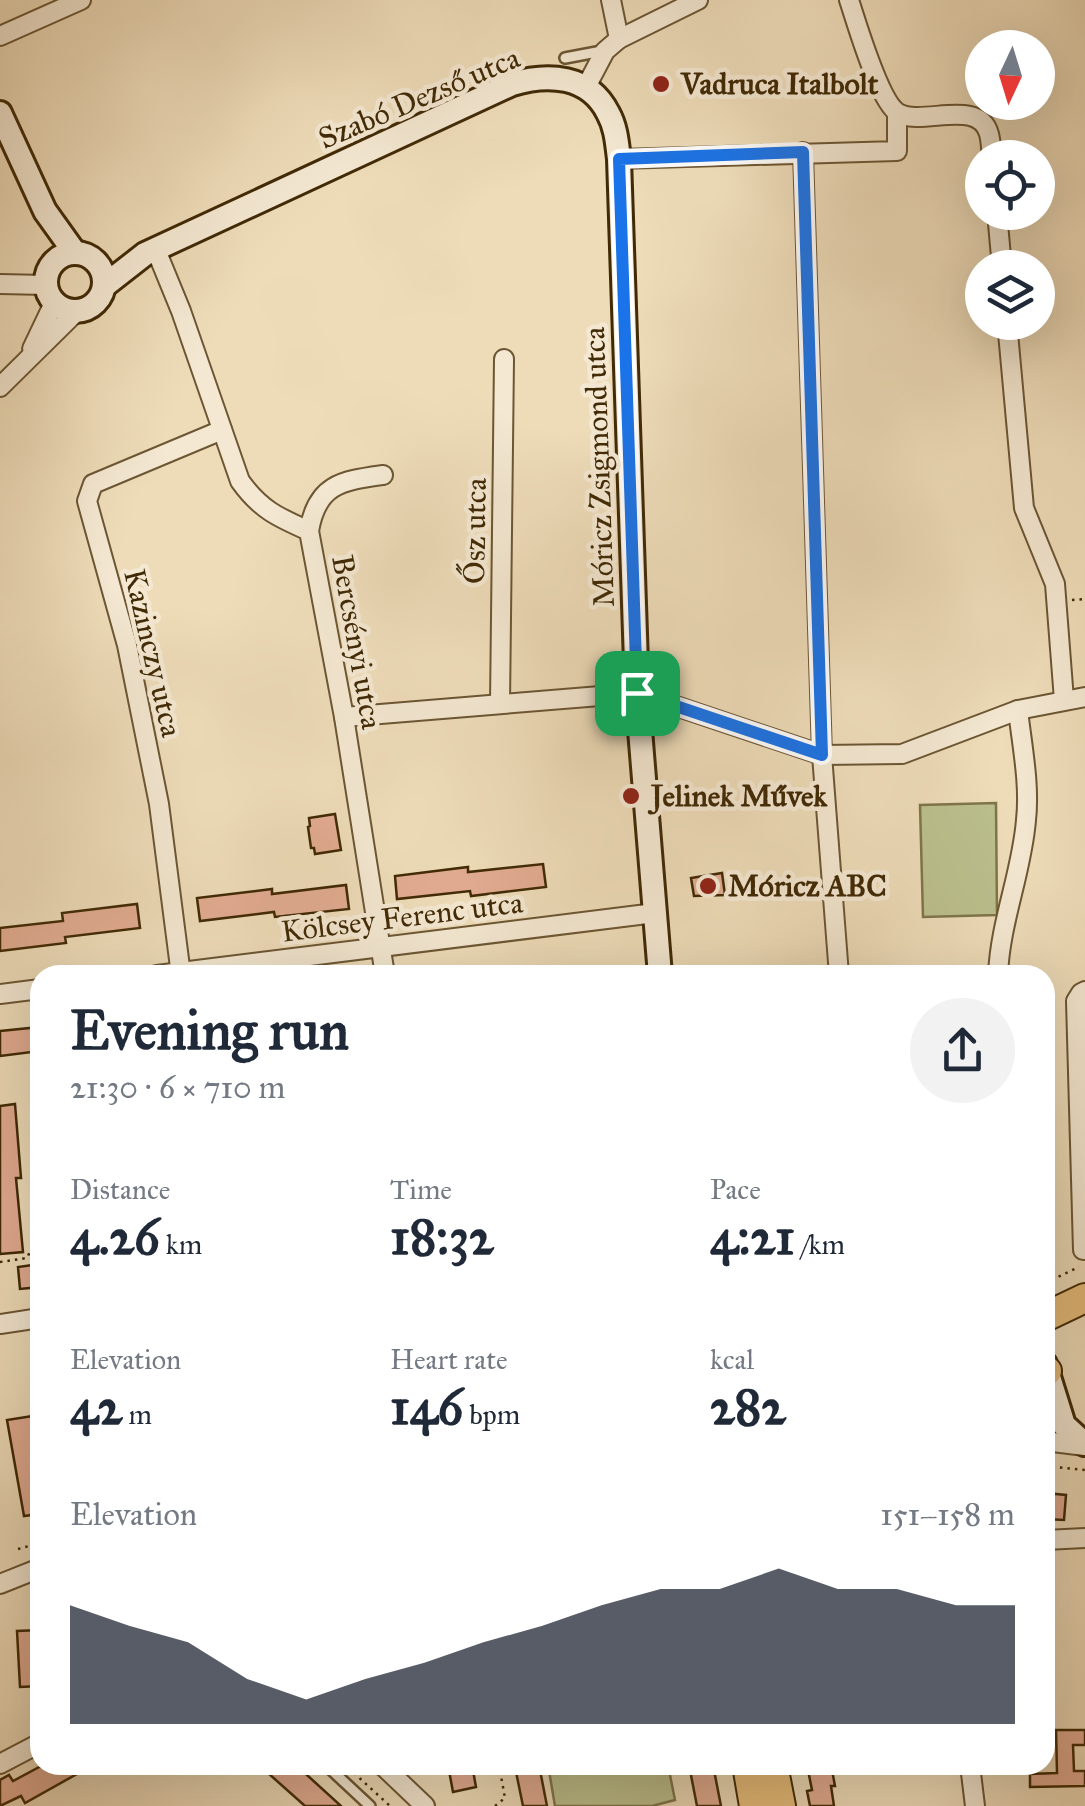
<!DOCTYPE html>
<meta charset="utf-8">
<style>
:root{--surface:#fff;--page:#f2f2f3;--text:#1f2937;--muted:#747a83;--accent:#111827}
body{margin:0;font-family:"IM FELL Great Primer",serif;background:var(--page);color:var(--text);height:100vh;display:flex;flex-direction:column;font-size:38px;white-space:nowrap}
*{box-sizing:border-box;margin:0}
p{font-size:32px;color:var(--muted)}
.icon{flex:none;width:55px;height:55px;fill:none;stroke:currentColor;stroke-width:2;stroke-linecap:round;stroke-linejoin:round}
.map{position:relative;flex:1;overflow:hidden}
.drawer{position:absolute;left:30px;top:965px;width:1025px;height:810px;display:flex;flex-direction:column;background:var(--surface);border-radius:30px;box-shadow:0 10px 40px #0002}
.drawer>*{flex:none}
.needle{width:65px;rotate:184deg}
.controls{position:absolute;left:965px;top:30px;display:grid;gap:20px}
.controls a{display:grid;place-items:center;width:90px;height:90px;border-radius:50%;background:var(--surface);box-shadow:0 10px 40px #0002;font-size:50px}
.pin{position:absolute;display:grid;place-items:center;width:85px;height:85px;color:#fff;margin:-42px;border-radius:20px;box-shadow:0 5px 15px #0006}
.round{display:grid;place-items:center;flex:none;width:105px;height:105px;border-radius:52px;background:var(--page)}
.head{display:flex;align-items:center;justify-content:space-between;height:170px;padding:0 40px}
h1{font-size:55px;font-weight:800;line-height:75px}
.metrics{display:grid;grid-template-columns:repeat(3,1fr);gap:15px;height:170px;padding:10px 40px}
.metrics div{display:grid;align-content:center}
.metrics b{font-size:50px;font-weight:800}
.metrics small{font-size:28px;font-weight:400}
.metrics p{font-size:28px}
.chart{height:280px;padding:20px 40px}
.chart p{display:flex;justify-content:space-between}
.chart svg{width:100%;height:180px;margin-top:10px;fill:var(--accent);opacity:.7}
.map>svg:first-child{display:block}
.green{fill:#bbc08e;stroke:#7e754a;stroke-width:2.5}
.building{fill:#e2ac92;stroke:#412a06;stroke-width:2.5}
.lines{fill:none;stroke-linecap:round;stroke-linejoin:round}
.service-casing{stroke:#6c5633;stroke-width:14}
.minor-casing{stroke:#6c5633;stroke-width:22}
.secondary-casing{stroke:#412a06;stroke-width:28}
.primary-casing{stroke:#412a06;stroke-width:32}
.path{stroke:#412a06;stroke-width:2.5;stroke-dasharray:2.5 5;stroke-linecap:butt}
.service{stroke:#f4e8d2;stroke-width:9}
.minor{stroke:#f4e8d2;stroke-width:18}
.secondary{stroke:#f4e8d2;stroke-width:22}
.primary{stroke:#e7be7c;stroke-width:28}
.route-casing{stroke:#fff;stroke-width:20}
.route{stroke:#1a73e8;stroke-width:12}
.poi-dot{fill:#8f2418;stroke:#f4e8d2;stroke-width:4}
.labels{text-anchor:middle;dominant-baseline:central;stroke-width:9;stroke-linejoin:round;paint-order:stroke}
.poi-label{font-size:30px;font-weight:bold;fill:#412a06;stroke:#f4e8d2;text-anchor:start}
.street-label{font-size:30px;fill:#412a06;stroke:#f4e8d2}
</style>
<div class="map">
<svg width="1085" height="1806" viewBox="0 0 1085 1806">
<rect width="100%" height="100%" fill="#eedcb9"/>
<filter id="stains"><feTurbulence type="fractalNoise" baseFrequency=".002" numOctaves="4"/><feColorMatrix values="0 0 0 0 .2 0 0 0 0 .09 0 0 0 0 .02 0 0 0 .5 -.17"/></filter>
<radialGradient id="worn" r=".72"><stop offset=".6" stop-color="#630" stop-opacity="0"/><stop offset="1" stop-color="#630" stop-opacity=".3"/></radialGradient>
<!-- green -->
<g class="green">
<polygon points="996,803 997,915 923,917 920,805"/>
<polygon points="548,1765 668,1765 675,1800 652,1806 555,1806"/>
</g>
<!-- building -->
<g class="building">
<polygon points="335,814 341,850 315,854 314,848 311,848 308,827 310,826 309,818"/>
<polygon points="543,864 546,887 471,896 470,891 397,899 395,876 468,867 468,872"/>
<polygon points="722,873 725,895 694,896 691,878"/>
<polygon points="346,885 349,909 275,917 274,912 200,921 197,898 272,889 272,894"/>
<polygon points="137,904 140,928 65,937 66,943 0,951 0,928 63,921 62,913"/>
<polygon points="40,1027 40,1051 0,1056 0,1031"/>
<polygon points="15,1104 21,1178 16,1178 23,1252 0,1254 0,1106"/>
<polygon points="40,1264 40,1287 20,1289 18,1267"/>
<polygon points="39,1415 40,1514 24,1516 7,1420"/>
<polygon points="1045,1493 1066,1495 1064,1520 1045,1519"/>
<polygon points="40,1630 40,1686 20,1687 17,1631"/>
<polygon points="1056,1730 1085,1730 1085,1745 1073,1745 1074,1771 1085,1771 1085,1786 1030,1787 1030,1774 1057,1773"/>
<polygon points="43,1765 93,1765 25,1803 21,1796 0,1806 0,1780 9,1775 13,1781"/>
<polygon points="259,1765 296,1765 341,1806 305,1806"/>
<polygon points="448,1765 472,1765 476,1787 453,1792"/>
<polygon points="526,1765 539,1765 547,1806 523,1806 515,1767"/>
<polygon points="689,1765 713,1765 721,1806 697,1806"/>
<polygon points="807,1765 831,1765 835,1786 831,1786 834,1806 810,1806 807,1791 812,1790"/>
</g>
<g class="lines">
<defs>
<g id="service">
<polyline points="565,58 602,51"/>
<polyline points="326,1765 370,1806"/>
</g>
<g id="minor">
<polyline points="611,0 619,39"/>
<path d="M849,0C857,24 879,101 898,113C922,127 979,97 989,134C991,141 991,150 992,158"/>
<polyline points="0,36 81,0"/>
<polyline points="586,87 605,51 619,39 698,0"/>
<polyline points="803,152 822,755 839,975"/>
<polyline points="619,159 897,151 897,113"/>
<polyline points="997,212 1002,268"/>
<path d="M156,250L181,311L240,481C260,509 277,517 309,531L344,717L385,975"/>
<polyline points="0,284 46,285"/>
<polyline points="1007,322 1024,508 1055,584 1064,700"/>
<polyline points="32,349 54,303"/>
<polyline points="0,387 77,311"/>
<path d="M309,531C317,484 341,481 383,475"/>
<polyline points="500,704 504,359"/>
<polyline points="344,717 637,693 822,755 902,754 1018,710 1085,697"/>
<polyline points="157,975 655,913"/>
<polyline points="181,975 159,804 127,645 87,501 93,484 222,430"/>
<path d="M998,975C1000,922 1022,872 1026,820C1030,784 1022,746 1018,710"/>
<polyline points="0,994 40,989"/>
<polyline points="1083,1250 1076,1001 1081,993 1085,991"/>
<polyline points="0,1324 40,1318"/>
<polyline points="1045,1441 1085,1446"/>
<polyline points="1045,1540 1085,1538"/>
<polyline points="0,1584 40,1568"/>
<polyline points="0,1764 40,1743"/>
<polyline points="382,1765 425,1806"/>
<polyline points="970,1765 975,1806"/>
</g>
<g id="secondary">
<polyline points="0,113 45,211 75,253"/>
<circle cx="75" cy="282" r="29"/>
<path d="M104,286L145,254L512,84C548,73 589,75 608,113C616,127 617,143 619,159L637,693L660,975"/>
<polyline points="1045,1364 1064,1425 1085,1444"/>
</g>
<g id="primary">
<polyline points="1045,1317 1085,1298"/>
<polyline points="1045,1369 1047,1371"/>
<polyline points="747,1765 754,1806"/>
<polyline points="773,1765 781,1806"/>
</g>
</defs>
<!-- service casing -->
<use href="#service" class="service-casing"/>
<!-- minor casing -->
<use href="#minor" class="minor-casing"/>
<!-- secondary casing -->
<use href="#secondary" class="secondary-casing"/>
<!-- primary casing -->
<use href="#primary" class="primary-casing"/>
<!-- path -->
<g class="path">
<polyline points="1072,600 1085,599"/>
<polyline points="0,1262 27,1258 40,1231"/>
<polyline points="1045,1283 1079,1267"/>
<polyline points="1045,1466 1085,1470"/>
<polyline points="18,1549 40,1543"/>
<polyline points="354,1773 390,1806"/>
<polyline points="495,1806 505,1798 499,1765"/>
</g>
<!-- service -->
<use href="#service" class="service"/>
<!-- minor -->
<use href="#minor" class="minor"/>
<!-- secondary -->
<use href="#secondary" class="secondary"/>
<!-- primary -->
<use href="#primary" class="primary"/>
</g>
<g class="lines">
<defs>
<polygon id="route" points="803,152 822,755 637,693 619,159"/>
</defs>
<!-- route casing -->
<use href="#route" class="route-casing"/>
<!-- route -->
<use href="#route" class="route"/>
</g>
<!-- markers -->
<g class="poi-dot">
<circle cx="661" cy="84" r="10"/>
<circle cx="631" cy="796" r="10"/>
<circle cx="708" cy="886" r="10"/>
</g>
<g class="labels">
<!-- poi labels -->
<g class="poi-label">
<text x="681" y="84">Vadruca Italbolt</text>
<text x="651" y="796">Jelinek Művek</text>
<text x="728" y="886">Móricz ABC</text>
</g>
<!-- street labels -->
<g class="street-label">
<text transform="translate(419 98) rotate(-23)">Szabó Dezső utca</text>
<text transform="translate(599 467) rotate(-92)">Móricz Zsigmond utca</text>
<text transform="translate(475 531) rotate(-89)">Ősz utca</text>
<text transform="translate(357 642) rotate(80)">Bercsényi utca</text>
<text transform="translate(153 653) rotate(77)">Kazinczy utca</text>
<text transform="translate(402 917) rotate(-7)">Kölcsey Ferenc utca</text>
</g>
</g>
<rect width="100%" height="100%" filter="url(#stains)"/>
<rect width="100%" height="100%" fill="url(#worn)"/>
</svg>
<div class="controls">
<a><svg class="needle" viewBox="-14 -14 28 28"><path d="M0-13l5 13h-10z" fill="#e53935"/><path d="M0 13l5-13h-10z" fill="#747a83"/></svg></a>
<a><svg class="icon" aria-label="locate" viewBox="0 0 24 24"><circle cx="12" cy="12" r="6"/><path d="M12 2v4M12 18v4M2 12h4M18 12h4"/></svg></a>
<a><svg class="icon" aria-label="layers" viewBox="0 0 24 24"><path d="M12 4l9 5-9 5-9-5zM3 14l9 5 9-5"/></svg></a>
</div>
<div class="pin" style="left:637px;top:693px;background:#1e9e55"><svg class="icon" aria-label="arrive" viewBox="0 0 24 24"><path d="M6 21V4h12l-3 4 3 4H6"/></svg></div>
<section class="drawer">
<div class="head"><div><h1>Evening run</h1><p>21:30 · 6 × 710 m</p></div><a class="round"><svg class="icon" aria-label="share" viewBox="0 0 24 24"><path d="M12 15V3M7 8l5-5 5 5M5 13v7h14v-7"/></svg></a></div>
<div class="metrics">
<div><p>Distance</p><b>4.26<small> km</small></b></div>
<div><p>Time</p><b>18:32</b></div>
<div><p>Pace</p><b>4:21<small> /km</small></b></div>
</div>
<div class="metrics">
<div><p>Elevation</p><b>42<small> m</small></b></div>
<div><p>Heart rate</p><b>146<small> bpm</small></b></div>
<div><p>kcal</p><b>282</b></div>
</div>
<div class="chart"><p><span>Elevation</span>151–158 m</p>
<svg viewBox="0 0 160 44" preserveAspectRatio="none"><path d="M0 44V15L10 20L20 24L30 33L40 38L50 33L60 29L70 24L80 20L90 15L100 11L110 11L120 6L130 11L140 11L150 15L160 15V44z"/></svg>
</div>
</section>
</div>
